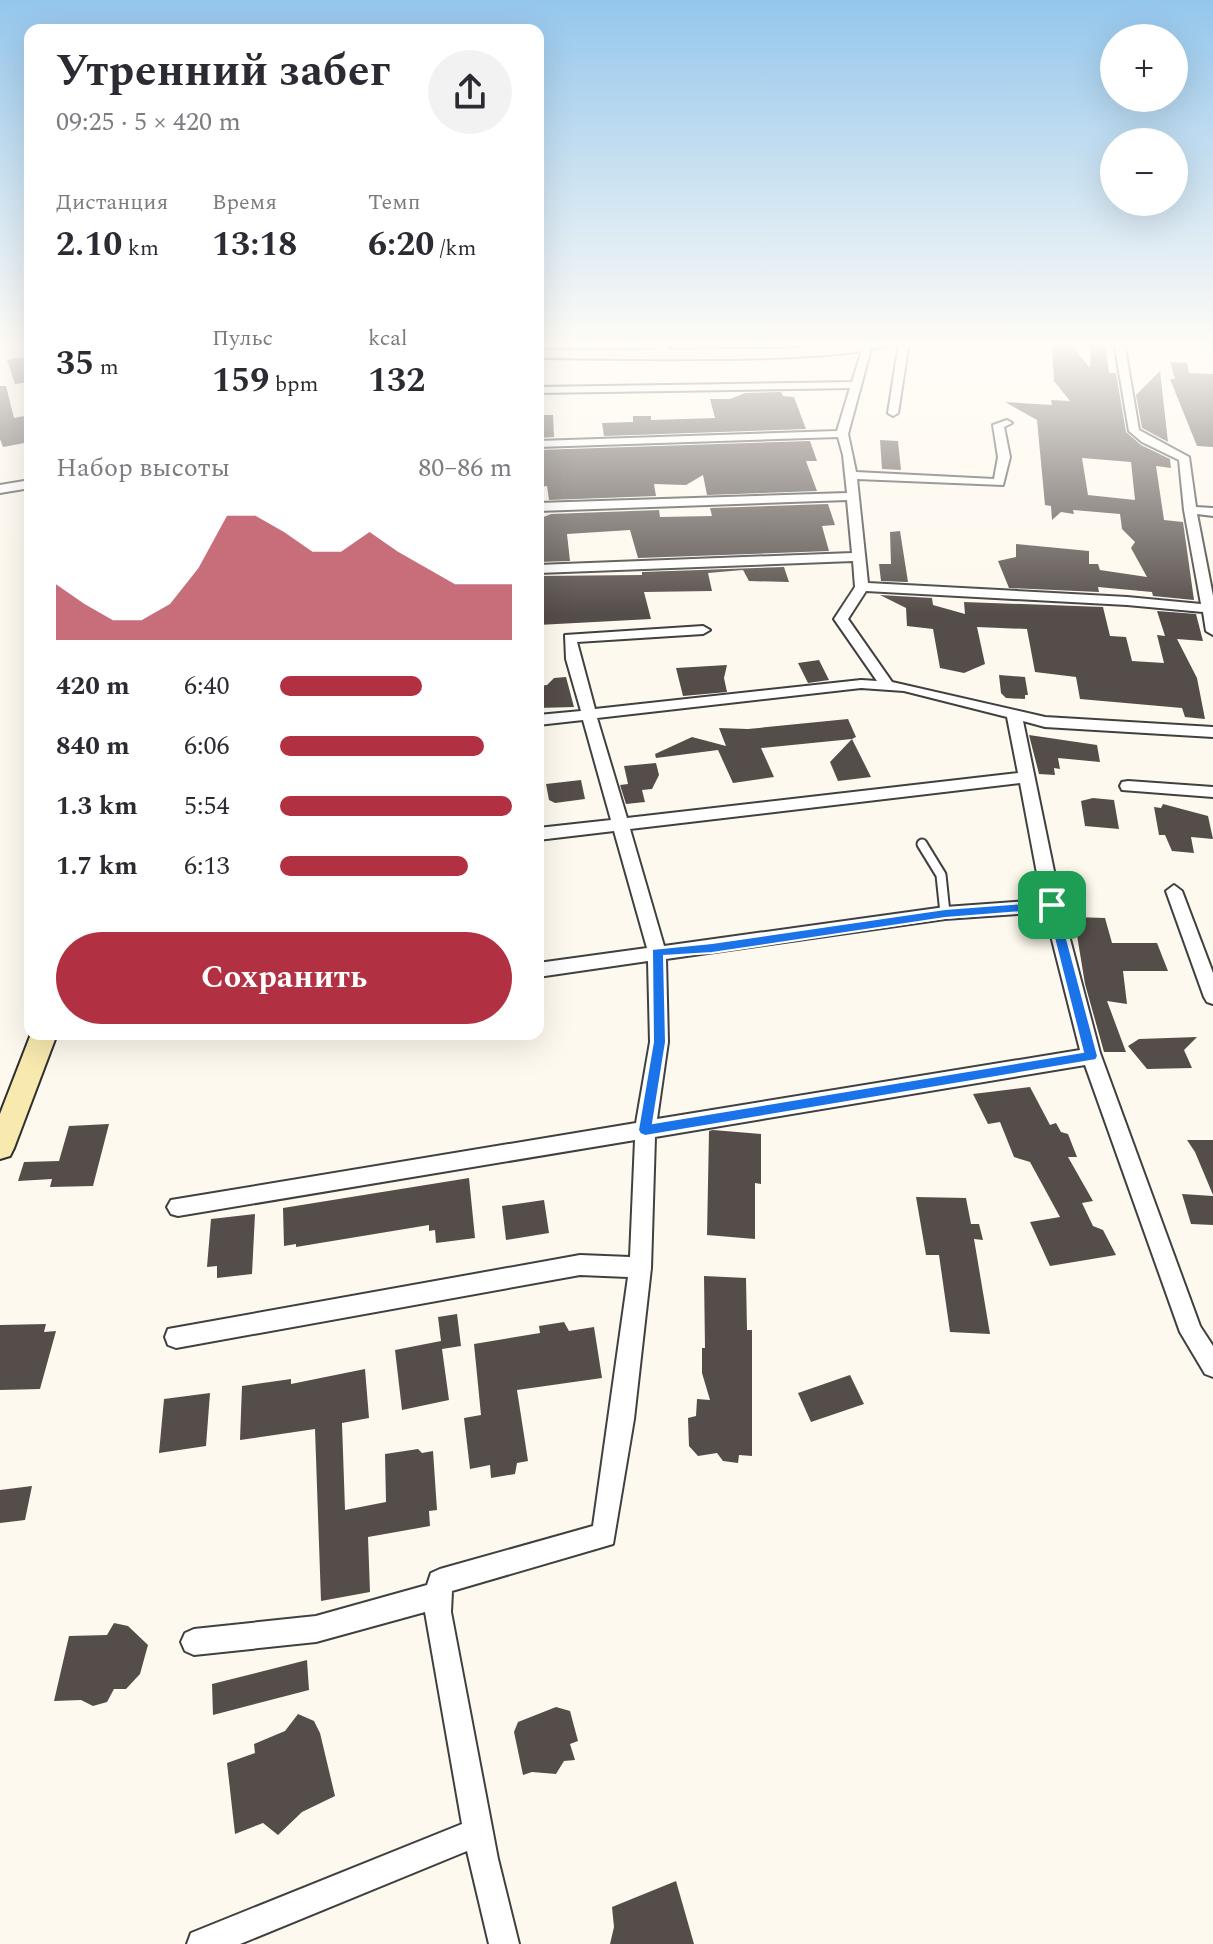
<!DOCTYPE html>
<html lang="ru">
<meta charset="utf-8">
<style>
:root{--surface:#fff;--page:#f2f2f3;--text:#2b2b33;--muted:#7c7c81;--accent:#b13143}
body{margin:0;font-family:Spectral,serif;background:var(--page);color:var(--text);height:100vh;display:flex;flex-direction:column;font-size:30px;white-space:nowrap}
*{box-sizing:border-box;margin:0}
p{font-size:26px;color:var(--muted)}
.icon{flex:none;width:44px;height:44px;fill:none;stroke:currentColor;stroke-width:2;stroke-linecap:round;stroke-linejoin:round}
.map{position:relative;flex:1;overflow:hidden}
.side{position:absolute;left:24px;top:24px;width:520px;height:1016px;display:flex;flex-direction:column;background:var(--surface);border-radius:16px;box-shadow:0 8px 32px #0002}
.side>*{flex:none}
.controls{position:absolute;left:1100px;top:24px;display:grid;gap:16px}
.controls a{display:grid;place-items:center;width:88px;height:88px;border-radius:50%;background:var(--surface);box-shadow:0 8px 32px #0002;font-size:40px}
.pin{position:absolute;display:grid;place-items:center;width:68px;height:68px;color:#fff;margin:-34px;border-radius:16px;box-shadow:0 4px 12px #0006}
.round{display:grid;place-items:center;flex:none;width:84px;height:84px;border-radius:42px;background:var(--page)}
.overview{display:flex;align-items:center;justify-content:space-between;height:136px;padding:0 32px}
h1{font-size:44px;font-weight:700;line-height:60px}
.stats{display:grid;grid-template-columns:repeat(3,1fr);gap:12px;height:136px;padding:8px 32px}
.stats div{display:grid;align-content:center}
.stats b{font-size:34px;font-weight:700}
.stats small{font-size:22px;font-weight:400}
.stats p{font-size:22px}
.chart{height:224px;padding:16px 32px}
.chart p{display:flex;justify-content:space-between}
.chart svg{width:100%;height:144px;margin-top:8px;fill:var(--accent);opacity:.7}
.action{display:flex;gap:16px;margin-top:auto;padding:16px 32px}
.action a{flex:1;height:92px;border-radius:48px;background:var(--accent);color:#fff;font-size:32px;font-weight:700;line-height:92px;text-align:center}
ul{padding:0 32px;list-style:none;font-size:26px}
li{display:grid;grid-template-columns:128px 96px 1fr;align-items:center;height:60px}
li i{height:20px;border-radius:10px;background:var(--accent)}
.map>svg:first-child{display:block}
.building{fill:#554d4a;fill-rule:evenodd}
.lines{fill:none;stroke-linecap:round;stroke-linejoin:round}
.lane-casing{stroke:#404040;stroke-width:13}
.street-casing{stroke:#404040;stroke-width:4}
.secondary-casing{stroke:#2f2f2f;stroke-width:4}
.lane{stroke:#fff;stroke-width:9}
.street{fill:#fff;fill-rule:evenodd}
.secondary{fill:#f8e9af;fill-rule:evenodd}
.route{fill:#1a73e8;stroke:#fff;stroke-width:2;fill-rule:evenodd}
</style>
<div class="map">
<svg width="1213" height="1944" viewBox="0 0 1213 1944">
<rect width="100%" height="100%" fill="#fef9ee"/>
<!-- building -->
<g class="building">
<path d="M1052,342H1069L1090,368L1091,342H1105L1109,373H1116L1126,432L1141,445L1170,459L1171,468L1156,466L1164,520L1183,522L1194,600L1153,596L1152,592L1098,587L1099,592L1009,588L998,561L1016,557V544L1089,551V564H1098L1100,570L1147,577L1131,548L1135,542L1122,529L1120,514L1073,510L1074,514L1061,512L1052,520L1051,506L1045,505L1037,420L1005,402L1052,405L1051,400L1070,401L1054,381ZM1082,458L1131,462L1135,500L1088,495Z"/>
<polygon points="30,356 30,382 15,384 7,360"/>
<polygon points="1170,362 1187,363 1189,373 1213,374 1213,447 1197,446 1170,379 1175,379"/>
<polygon points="1160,371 1168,442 1142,428 1136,395"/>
<polygon points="0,386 6,386 14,418 30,415 30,442 3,447 0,439"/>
<polygon points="781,392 783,396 794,397 806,429 604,436 602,423 633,422 633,416 651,416 651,420 715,418 710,399 730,399 745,393"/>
<polygon points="538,415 553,415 554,437 538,438"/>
<polygon points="880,440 898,441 901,470 882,469"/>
<polygon points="810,441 817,461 806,461 817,491 707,495 703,475 686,485 654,484 656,496 549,500 547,486 541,487 538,460 538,450"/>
<polygon points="828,504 835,525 822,526 829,551 638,558 630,530 567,534 570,561 538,562 541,518 551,514 659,510 660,517 712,516 710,508"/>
<polygon points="900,531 908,582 881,581 879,564 891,564 890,532"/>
<polygon points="784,567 789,582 749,581 743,570 708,573 712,591 644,592 651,619 538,625 538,576 642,575 642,572"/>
<polygon points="880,595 932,598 933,605 965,614 964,602 1103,607 1110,636 1126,637 1132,661 1164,663 1157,635 1165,636 1157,611 1196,614 1203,641 1177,639 1197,678 1205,719 1185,717 1182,708 1080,699 1076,677 1035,672 1027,629 977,627 985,664 964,673 940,668 933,629 907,626 906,608"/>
<polygon points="819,660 829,680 808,683 798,663"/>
<polygon points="727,665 724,678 727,692 683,696 676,668"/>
<polygon points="999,675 1025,677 1028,695 1025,695 1025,699 1006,698 1001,693"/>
<polygon points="566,677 574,707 538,708 538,686 547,685 554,678"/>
<polygon points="848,719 856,737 852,739 761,748 774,777 733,783 718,750 656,758 655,754 692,737 726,746 719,728 748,729"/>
<polygon points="1029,735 1097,745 1100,762 1058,758 1060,769 1054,768 1055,775 1039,774"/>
<polygon points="852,739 871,777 838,781 830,762"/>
<polygon points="656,763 659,775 652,789 642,790 645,802 626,804 620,785 628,784 624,766"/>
<polygon points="581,780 585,799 555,803 549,800 546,784"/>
<polygon points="1093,798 1114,800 1119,829 1085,826 1081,801"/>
<polygon points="1163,804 1208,816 1213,839 1191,837 1194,853 1172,851 1165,835 1159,835 1154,807 1161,808"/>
<polygon points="1074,917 1105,918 1112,943 1157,943 1168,971 1123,971 1127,1004 1107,1001 1126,1052 1104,1052 1085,984"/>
<polygon points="1197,1037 1184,1050 1192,1068 1147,1069 1128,1046 1139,1039"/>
<polygon points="1030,1087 1050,1125 1056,1123 1061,1132 1068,1134 1077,1157 1068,1157 1093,1201 1082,1203 1093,1226 1103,1230 1116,1255 1050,1266 1030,1222 1060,1217 1030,1162 1014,1157 1000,1122 988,1124 973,1094"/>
<polygon points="109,1124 93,1186 50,1187 52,1179 18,1181 24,1162 59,1161 69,1126"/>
<polygon points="713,1130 761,1134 761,1184 755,1183 755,1239 707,1235 709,1131"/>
<polygon points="1187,1140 1213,1140 1213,1195 1195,1152"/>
<polygon points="469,1178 475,1238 436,1243 435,1230 429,1231 429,1225 296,1247 296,1244 284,1246 283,1208"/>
<polygon points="1182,1194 1213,1196 1213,1225 1191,1224"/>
<polygon points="916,1197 966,1198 971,1224 979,1224 983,1240 974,1239 990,1334 950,1332 939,1255 926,1255"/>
<polygon points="544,1200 549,1233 506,1240 502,1206"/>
<polygon points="255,1214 252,1274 217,1278 217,1266 207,1267 211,1219"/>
<polygon points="704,1276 746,1278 747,1330 752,1330 752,1456 739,1455 738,1463 723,1461 717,1453 698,1456 689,1446 688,1418 696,1416 697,1399 710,1400 702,1373 702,1348 705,1348"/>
<polygon points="457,1314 461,1346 442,1349 449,1400 402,1410 395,1350 441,1341 438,1317"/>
<polygon points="564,1322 569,1331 594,1327 602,1378 517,1390 528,1461 517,1463 515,1474 491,1478 490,1465 470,1469 464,1418 481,1415 474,1344 540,1333 539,1326"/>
<polygon points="46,1324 44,1332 56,1331 40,1389 0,1390 0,1325"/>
<polygon points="365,1369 369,1418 342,1423 345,1510 386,1502 385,1454 418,1449 422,1453 433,1451 437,1510 429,1511 430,1526 368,1537 370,1592 321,1601 315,1429 240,1440 242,1386 291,1379 291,1384"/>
<polygon points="850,1375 864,1404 811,1422 798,1393"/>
<polygon points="210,1393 206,1446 159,1453 164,1399"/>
<polygon points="32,1486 25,1520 0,1523 0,1490"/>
<polygon points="114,1623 128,1626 148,1645 140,1674 126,1689 114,1689 107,1702 93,1706 81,1700 54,1701 69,1636 107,1635"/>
<polygon points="307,1660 309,1690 213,1715 212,1684"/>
<polygon points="556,1707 570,1711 578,1741 570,1744 575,1760 564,1761 556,1774 532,1772 523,1775 514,1732 518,1722"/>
<polygon points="298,1714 314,1721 320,1733 335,1796 302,1812 278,1835 263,1823 235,1834 227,1763 255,1753 254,1744 285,1731"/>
<polygon points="676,1881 694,1944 610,1944 614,1927 612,1907"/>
</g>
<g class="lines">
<defs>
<polyline id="lane" points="922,844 941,875 945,913"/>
<g id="street">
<polygon points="662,342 672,342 663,354 655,354 654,352"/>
<polygon points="899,342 909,342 898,413 893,416 888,413"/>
<path d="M1114,342H1124L1139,430L1189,457L1196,507L1213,508V516L1197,514L1213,596V635L1206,631L1203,612L1127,605L866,591L848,619L892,682L1045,717L1213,727V737L1045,727L1023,721L1061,905L1100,1053L1200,1326L1213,1346V1377L1205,1374L1180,1332L1085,1065L655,1137L651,1268L634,1419L613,1544L452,1591L451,1612L498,1859L519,1944H489L467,1851L240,1944H187L191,1933L462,1824L425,1612L316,1642L194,1655L185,1651L181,1642L185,1633L194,1629L316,1616L427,1585L431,1573L440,1569L593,1526L628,1277L580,1275L176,1348L168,1345L165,1337L168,1329L580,1255L630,1257L635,1140L178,1216L171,1214L167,1207L171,1200L636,1123L650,1042L648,961L538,977V963L647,948L614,831L538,840V828L611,820L583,720L538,725V715L581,711L566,659L565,635L703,626L710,630L703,634L577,642L595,709L861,680L877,681L834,619L855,587L853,561L538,573V565L852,553L847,500L538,511V503L847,493L843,455L838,437L538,447V441L837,431L850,388L538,393V387L852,382L863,347L872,345L848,434L856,472L994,479L998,457L993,425L1007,420L1012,423L1004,427L1010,457L1003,485L857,479L868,583L1127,597L1201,604L1184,510L1179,460L1142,442L1129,431ZM861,688L904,691L1007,717L1018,773L627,818L597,718ZM1020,783L1042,900L945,907L664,946L630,829ZM1045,912L1080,1050L657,1119L668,1042L666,959L945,919Z"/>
<polygon points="30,480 30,488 0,493 0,485"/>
<polygon points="1128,781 1213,787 1213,797 1122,790 1120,786 1122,782"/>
<polygon points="1174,885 1182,891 1213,973 1213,1004 1207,1002 1204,997 1166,891"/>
</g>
<g id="secondary">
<path d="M871,342H893C860,366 595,358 538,358V350L781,349Z"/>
<polygon points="31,1034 57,1034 14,1148 10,1156 0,1159 0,1114"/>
</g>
</defs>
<!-- lane casing -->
<use href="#lane" class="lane-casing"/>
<!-- street casing -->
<use href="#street" class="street-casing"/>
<!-- secondary casing -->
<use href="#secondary" class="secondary-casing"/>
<!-- lane -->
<use href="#lane" class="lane"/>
<!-- street -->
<use href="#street" class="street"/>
<!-- secondary -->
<use href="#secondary" class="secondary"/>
</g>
<!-- sky -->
<linearGradient id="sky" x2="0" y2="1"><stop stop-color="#94c6ec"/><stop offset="0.56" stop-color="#fffcf7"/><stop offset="1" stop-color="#fffcf7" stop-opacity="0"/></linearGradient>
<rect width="1213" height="614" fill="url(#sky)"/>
<!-- route -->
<path class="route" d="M1052,901L1058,905L1098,1056L1096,1060L645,1136L640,1134L638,1130L653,1042L652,949L712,943L945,909ZM1047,910L1083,1052L653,1123L666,1042L664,956L712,953L945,918Z"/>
</svg>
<div class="controls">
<a>+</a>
<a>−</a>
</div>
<div class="pin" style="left:1052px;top:905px;background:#1e9e55"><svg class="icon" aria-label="arrive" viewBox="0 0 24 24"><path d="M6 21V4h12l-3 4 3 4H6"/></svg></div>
<section class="side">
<div class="overview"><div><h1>Утренний забег</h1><p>09:25 · 5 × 420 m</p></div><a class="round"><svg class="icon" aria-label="share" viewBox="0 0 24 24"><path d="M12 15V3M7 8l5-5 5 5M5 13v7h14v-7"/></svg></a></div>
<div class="stats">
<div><p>Дистанция</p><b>2.10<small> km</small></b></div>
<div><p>Время</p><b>13:18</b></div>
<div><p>Темп</p><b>6:20<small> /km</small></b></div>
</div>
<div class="stats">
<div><b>35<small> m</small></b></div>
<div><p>Пульс</p><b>159<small> bpm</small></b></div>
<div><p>kcal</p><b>132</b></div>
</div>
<div class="chart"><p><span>Набор высоты</span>80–86 m</p>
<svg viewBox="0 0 160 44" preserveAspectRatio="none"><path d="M0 44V27L10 33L20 38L30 38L40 33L50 22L60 6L70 6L80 11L90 17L100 17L110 11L120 17L130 22L140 27L150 27L160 27V44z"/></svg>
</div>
<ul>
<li><b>420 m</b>6:40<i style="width:61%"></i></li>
<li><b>840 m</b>6:06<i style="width:88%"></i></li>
<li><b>1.3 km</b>5:54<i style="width:100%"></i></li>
<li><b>1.7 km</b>6:13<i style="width:81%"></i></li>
</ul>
<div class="action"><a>Сохранить</a></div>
</section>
</div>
